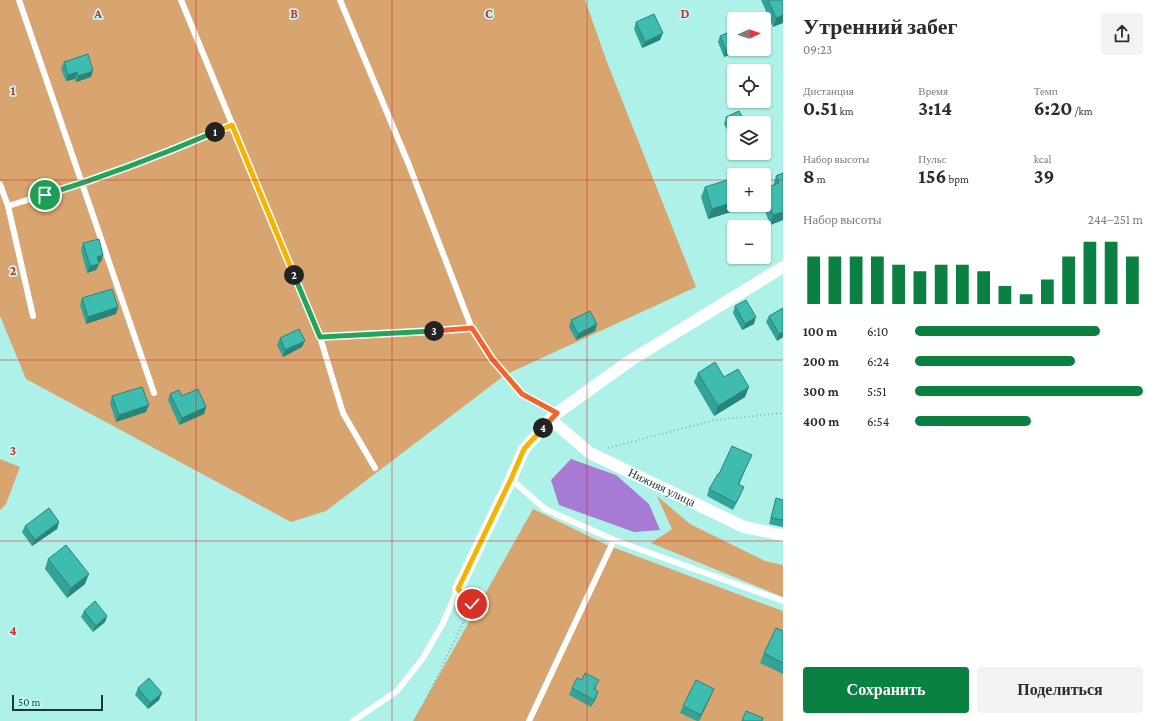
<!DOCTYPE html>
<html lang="ru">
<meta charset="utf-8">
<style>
:root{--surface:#fff;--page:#f2f2f3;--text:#2b2b33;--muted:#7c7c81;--accent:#0b8043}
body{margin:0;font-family:"Crimson Pro",serif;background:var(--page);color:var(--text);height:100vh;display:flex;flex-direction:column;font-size:15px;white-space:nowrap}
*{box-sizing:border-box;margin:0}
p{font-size:13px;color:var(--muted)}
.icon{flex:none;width:22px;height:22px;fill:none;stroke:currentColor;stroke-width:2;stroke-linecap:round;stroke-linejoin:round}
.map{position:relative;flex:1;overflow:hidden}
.sheet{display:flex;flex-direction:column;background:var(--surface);width:380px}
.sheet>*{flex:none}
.needle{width:26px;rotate:87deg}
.buttons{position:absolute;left:727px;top:12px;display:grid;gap:8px}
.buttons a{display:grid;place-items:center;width:44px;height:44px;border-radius:4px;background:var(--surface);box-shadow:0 1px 3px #0004;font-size:20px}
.scale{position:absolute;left:12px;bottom:10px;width:91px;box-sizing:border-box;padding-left:4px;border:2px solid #1c3734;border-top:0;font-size:11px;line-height:14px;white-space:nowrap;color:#1c3734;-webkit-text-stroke:3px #bbfef5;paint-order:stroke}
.pin{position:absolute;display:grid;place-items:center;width:34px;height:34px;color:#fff;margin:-17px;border:2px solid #fff;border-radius:50%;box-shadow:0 1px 4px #0007}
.km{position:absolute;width:20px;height:20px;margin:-10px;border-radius:50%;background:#222;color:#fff;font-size:11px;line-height:20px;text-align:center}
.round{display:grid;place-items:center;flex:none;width:42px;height:42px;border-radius:4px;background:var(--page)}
.headline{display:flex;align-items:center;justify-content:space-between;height:68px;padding:0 20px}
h1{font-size:22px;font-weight:700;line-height:30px}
.figures{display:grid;grid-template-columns:repeat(3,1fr);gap:6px;height:68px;padding:4px 20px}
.figures div{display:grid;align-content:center}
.figures b{font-size:20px;font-weight:700}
.figures small{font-size:11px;font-weight:400}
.figures p{font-size:11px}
.chart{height:112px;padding:8px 20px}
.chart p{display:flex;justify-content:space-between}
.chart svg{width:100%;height:72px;margin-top:4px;stroke:var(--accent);stroke-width:6}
.button{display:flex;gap:8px;margin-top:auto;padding:8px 20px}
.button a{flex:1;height:46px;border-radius:4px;background:var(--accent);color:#fff;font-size:16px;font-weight:700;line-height:46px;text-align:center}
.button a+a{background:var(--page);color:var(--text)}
ul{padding:0 20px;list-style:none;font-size:13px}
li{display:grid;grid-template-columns:64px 48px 1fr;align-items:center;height:30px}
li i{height:10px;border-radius:5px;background:var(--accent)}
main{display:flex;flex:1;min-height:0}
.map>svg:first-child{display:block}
.green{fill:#d8a46f}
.water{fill:#a77ad4}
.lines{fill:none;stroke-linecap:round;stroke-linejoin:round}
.path{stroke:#80b7b0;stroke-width:2;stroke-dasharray:1 3;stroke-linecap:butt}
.service{stroke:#fff;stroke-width:6}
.minor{stroke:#fff;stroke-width:12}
.wall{fill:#35a297}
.shaded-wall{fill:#2b847b}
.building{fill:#3ebcb0;stroke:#2b847b}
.split-1-casing{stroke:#fff;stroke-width:8}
.split-2-casing{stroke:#fff;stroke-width:8}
.split-3-casing{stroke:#fff;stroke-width:8}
.split-4-casing{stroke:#fff;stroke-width:8}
.split-5-casing{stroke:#fff;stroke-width:8}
.split-1{stroke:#22a559;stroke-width:5}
.split-2{stroke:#f5b400;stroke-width:5}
.split-3{stroke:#22a559;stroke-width:5}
.split-4{stroke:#f0652b;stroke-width:5}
.split-5{stroke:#f5b400;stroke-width:5}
.grid{fill:none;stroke:#d62828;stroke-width:1;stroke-opacity:0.55}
.labels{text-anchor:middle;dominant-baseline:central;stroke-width:3.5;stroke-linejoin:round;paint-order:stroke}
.street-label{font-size:12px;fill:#1c3734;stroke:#bbfef5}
.grid-label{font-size:13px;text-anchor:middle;font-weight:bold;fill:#d62828;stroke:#bbfef5;stroke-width:3.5;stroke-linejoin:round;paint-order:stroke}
</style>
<main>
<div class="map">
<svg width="783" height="721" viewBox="0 0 783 721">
<rect width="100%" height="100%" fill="#aef1e8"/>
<!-- green -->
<g class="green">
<polygon points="0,0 585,0 607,62 696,287 505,375 326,511 291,522 26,379 0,316"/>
<polygon points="0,459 20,467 6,504 0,510"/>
<polygon points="657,496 690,524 765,561 783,565 783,597 651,543 672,529"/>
<polygon points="533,509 607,545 783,611 783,721 413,721"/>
</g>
<!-- water -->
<polygon class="water" points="571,459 616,475 649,504 660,530 634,532 559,505 551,480"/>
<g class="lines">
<!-- path -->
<g class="path">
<polyline points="608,448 715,420 783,413"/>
<polyline points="416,721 472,604 466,598"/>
</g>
<!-- service -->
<g class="service">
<polyline points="19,0 154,393"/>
<polyline points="181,0 320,337 472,329"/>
<polyline points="340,0 409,165 472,329 493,359 522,394 557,413"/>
<polyline points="0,184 8,206 33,316"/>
<polyline points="8,206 82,183 169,152 232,125"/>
<polyline points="320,337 343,413 375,468"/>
<polyline points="511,479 545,509 614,540 783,601"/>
<polyline points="353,721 397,691 423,658 443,623 458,589"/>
<polyline points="529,721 614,540"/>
</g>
<!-- minor -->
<g class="minor">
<path id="s1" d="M550,419L590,453L744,527L783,535"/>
<polyline points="458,589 511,479 524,449 557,413 631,360 783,267"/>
</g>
</g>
<!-- wall -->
<g class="wall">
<polygon points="761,0 783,0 773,27"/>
<polygon points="636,22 660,40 642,48 634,29"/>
<polygon points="720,36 743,49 724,57 718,42"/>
<polygon points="64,62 91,77 76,82 75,79 66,81 61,69"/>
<polygon points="726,117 745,122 744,123 734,123 734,133 730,135 724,124"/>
<polygon points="783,173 783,220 770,225 764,208 766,201 765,197 768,187 773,186 776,176"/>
<polygon points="705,187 744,208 708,219 701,197"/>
<polygon points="83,243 101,262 98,262 99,264 96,270 87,273 81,250"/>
<polygon points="82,298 118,307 116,314 86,324 80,305"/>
<polygon points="735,306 754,324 742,330 733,313"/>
<polygon points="769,316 783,337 777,341 766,322"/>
<polygon points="571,320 597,324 595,331 576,340 569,327"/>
<polygon points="280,338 302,347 283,357 277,345"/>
<polygon points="698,373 724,377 745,397 714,416 694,382"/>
<polygon points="170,394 206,407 204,414 179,425 168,400"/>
<polygon points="112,396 146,412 116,422 110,403"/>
<polygon points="749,461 739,485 741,494 733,510 707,496 709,489 719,474"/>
<polygon points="776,498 783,500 783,527 769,524"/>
<polygon points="59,522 57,529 32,546 22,532 25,526"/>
<polygon points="48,559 85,584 67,598 45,569"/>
<polygon points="84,611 107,616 105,622 93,632 81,617"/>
<polygon points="783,631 783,674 760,663 764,653"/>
<polygon points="597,687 595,690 598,692 596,698 591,707 569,695 572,688"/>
<polygon points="138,688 159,700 148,709 135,695"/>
<polygon points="711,696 699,721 697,721 680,713 683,706"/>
</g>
<!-- shaded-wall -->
<g class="shaded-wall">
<polygon points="783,15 783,23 773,27 776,18"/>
<polygon points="663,33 660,40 642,48 645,42"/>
<polygon points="734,47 734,49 743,49 724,57 726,50"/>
<polygon points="93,71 91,77 76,82 78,76"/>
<polygon points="77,72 75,79 66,81 68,75"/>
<polygon points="734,128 734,133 730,135 732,129"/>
<polygon points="734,202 734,205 745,205 744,208 708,219 712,209"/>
<polygon points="783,212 783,220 770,225 773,215"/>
<polygon points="103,255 101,262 94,264 97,257"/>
<polygon points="99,264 96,270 87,273 90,266"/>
<polygon points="118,307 116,314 86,324 88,317"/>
<polygon points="756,317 754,324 742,330 745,324"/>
<polygon points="597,324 595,331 576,340 578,334"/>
<polygon points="783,332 783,337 777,341 779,334"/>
<polygon points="305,341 302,347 283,357 285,350"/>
<polygon points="749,387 745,397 714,416 718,406"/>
<polygon points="149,405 146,412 116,422 119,415"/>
<polygon points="206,407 204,414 179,425 182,418"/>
<polygon points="59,522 57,529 32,546 35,540"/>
<polygon points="89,574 85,584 67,598 71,588"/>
<polygon points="107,616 105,622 93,632 96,626"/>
<polygon points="714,689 711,696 699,721 701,715"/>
<polygon points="598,692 596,698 591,707 594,700"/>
<polygon points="162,693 159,700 148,709 150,703"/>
</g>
<!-- building -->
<g class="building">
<polygon points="768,0 783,0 783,15 776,18"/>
<polygon points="654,14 663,33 645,42 636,22"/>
<polygon points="734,30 734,47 726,50 720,36"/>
<polygon points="88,54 93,71 78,76 77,72 68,75 64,62"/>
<polygon points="739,111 745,122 743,123 734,123 734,128 732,129 726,117"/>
<polygon points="783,173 783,212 773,215 767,198 771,195 768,187 779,183 776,176"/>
<polygon points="734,178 734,202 712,209 705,187"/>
<polygon points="99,239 103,255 97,257 99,264 90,266 83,243"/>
<polygon points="112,289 118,307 88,317 82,298"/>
<polygon points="746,300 756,317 745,324 735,306"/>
<polygon points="783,308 783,332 779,334 769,316"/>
<polygon points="590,311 597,324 578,334 571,320"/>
<polygon points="299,329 305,341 285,350 280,338"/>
<polygon points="715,362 724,377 738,369 749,387 718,406 698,373"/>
<polygon points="142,387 149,405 119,415 112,396"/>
<polygon points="198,389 206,407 182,418 170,394 179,390 182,396"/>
<polygon points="732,446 752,455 738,484 744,487 736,503 709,489 718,474 719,474"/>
<polygon points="776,498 783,500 783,520 771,518"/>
<polygon points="49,508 59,522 35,540 25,526"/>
<polygon points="66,545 89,574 71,588 48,559"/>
<polygon points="95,601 107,616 96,626 84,611"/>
<polygon points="776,628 783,631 783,663 764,653"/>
<polygon points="585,673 599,680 594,689 598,692 594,700 572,688 577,678 582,680"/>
<polygon points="149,678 162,693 150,703 138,688"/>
<polygon points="696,680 714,689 701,715 683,706"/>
<polygon points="746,711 763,718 762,721 742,721"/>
</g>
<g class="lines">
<defs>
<path id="split-1" d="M45,195C103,177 159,156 215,132"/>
<polyline id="split-2" points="215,132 232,125 294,275"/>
<polyline id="split-3" points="294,275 320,337 434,331"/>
<polyline id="split-4" points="434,331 472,328 492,359 522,394 557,413 543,428"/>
<polyline id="split-5" points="472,604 458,589 511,479 524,449 543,428"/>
</defs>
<!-- split-1 casing -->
<use href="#split-1" class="split-1-casing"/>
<!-- split-2 casing -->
<use href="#split-2" class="split-2-casing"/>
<!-- split-3 casing -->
<use href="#split-3" class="split-3-casing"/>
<!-- split-4 casing -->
<use href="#split-4" class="split-4-casing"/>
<!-- split-5 casing -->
<use href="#split-5" class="split-5-casing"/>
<!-- split-1 -->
<use href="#split-1" class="split-1"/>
<!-- split-2 -->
<use href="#split-2" class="split-2"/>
<!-- split-3 -->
<use href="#split-3" class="split-3"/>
<!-- split-4 -->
<use href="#split-4" class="split-4"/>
<!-- split-5 -->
<use href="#split-5" class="split-5"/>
</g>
<!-- grid -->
<path class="grid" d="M196,0V721M392,0V721M587,0V721M0,180H734M764,180H783M0,360H783M0,541H783"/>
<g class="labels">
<!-- street labels -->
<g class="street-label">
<text stroke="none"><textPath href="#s1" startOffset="132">Нижняя улица</textPath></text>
</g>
</g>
<g class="grid-label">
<text x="98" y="18">A</text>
<text x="294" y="18">B</text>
<text x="489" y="18">C</text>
<text x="685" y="18">D</text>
<text x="13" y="95">1</text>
<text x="13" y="275">2</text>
<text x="13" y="455">3</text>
<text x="13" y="635">4</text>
</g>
</svg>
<div class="buttons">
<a><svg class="needle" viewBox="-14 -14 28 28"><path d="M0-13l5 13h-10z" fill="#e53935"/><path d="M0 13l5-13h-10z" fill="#7c7c81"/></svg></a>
<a><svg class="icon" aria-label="locate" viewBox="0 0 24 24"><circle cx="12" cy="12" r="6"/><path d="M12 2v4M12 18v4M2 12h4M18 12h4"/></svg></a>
<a><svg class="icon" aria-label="layers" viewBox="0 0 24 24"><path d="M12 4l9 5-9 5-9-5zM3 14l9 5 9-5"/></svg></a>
<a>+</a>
<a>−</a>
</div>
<div class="scale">50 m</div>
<div class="pin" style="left:45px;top:195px;background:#1e9e55"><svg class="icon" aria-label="arrive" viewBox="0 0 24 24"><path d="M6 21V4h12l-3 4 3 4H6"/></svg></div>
<div class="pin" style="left:472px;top:604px;background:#d93025"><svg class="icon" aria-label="check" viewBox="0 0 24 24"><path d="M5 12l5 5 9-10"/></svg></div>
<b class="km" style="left:215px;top:132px">1</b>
<b class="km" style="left:294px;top:275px">2</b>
<b class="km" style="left:434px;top:331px">3</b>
<b class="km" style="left:543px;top:428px">4</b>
</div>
<section class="sheet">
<div class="headline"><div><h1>Утренний забег</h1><p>09:23</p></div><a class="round"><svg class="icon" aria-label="share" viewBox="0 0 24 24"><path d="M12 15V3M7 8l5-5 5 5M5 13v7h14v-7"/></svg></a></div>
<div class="figures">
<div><p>Дистанция</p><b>0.51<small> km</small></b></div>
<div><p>Время</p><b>3:14</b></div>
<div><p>Темп</p><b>6:20<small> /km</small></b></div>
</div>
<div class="figures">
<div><p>Набор высоты</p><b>8<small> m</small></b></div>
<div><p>Пульс</p><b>156<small> bpm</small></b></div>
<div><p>kcal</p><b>39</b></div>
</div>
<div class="chart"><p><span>Набор высоты</span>244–251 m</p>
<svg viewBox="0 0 160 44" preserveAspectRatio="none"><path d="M5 44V15M15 44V15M25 44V15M35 44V15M45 44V20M55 44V24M65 44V20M75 44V20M85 44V24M95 44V33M105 44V38M115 44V29M125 44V15M135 44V6M145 44V6M155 44V15"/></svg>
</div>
<ul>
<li><b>100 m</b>6:10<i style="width:81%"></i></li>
<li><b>200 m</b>6:24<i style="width:70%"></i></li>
<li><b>300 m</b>5:51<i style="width:100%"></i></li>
<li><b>400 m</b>6:54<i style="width:51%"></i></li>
</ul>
<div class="button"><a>Сохранить</a><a>Поделиться</a></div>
</section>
</main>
